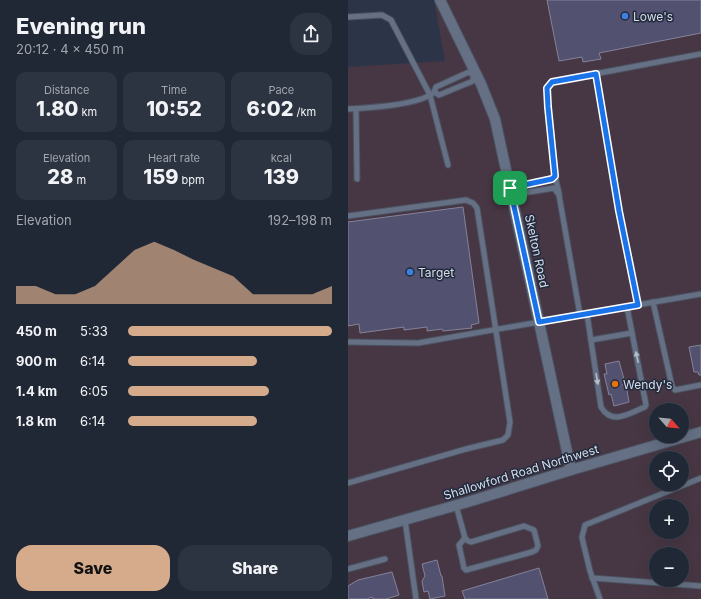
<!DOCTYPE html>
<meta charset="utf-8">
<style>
:root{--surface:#212835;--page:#2d3441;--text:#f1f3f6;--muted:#a2a6ad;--line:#3e4450;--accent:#d6ab8b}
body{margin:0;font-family:Inter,sans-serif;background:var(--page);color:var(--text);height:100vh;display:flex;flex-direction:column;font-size:15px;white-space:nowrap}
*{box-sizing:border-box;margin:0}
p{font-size:13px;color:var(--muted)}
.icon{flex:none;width:22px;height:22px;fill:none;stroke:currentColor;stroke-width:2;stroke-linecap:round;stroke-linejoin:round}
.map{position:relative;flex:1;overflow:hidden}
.details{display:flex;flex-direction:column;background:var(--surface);width:348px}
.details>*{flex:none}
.needle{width:26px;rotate:117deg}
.tools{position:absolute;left:301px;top:403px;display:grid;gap:8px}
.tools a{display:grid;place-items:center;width:40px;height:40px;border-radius:50%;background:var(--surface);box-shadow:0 4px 16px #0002,0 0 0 1px var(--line);font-size:20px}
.pin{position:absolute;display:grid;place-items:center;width:34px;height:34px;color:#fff;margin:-17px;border-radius:8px;box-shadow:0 2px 6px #0006}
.round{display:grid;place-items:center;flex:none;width:42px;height:42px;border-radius:16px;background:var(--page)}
.overview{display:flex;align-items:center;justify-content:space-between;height:68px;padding:0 16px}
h1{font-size:22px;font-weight:800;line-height:30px}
.metrics{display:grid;grid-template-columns:repeat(3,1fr);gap:6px;height:68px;padding:4px 16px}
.metrics div{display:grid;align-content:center;border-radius:10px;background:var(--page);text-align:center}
.metrics b{font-size:20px;font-weight:800}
.metrics small{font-size:11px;font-weight:400}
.metrics p{font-size:11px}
.chart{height:112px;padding:8px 16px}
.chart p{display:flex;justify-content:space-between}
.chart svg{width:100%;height:72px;margin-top:4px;fill:var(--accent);opacity:.7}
.action{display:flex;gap:8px;margin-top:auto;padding:8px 16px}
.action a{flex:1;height:46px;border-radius:16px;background:var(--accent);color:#111;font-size:16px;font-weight:800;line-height:46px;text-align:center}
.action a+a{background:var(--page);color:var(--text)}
ul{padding:0 16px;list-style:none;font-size:13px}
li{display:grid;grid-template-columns:64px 48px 1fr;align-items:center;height:30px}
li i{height:10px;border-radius:5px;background:var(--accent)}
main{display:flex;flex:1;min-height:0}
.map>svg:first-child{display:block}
.commercial{fill:#473744;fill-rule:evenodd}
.building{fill:#535170;stroke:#84839a}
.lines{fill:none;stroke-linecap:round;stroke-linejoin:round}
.service-casing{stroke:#4b5362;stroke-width:7}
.minor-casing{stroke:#4b5362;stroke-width:12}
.service{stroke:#657084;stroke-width:5}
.minor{stroke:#657084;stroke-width:10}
.oneway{fill:#b5bdcb}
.route-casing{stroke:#fff;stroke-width:8}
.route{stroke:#1a73e8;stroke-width:5}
.shop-dot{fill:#3f7fe0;stroke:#222b3d;stroke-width:1.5}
.food-dot{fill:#e8710a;stroke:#222b3d;stroke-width:1.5}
.labels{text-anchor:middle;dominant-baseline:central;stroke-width:3;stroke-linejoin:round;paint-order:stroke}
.poi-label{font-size:12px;fill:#d7dee9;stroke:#222b3d;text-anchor:start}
.street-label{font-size:12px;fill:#d7dee9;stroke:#222b3d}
</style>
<main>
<section class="details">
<div class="overview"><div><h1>Evening run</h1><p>20:12 · 4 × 450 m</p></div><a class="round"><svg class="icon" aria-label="share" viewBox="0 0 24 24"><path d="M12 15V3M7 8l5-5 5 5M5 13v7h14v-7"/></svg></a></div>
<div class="metrics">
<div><p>Distance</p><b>1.80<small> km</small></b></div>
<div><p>Time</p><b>10:52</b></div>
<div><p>Pace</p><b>6:02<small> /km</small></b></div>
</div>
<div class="metrics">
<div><p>Elevation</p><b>28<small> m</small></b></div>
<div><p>Heart rate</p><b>159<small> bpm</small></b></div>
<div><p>kcal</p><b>139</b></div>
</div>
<div class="chart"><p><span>Elevation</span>192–198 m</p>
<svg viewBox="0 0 160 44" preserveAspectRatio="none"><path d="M0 44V33L10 33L20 38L30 38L40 33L50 22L60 11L70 6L80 11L90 17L100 22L110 27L120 38L130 38L140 38L150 38L160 33V44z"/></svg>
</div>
<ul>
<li><b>450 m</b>5:33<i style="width:100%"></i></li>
<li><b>900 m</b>6:14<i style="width:63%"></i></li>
<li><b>1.4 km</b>6:05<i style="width:69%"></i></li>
<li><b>1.8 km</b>6:14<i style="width:63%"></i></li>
</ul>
<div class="action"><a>Save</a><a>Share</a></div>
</section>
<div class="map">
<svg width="353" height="599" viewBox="0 0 353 599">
<rect width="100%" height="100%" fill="#2c3547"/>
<!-- commercial -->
<path class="commercial" d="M86,0H353V599H0V67L97,61ZM308,410H334V436H308ZM308,458H334V484H308ZM308,506H334V532H308ZM308,554H334V580H308Z"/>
<!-- building -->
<g class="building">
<polygon points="199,0 353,0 353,33 251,53 253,59 235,62 234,57 211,61"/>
<polygon points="115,207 131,323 123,325 124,328 95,331 94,329 79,331 79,327 56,330 56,327 12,333 11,324 0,326 0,222"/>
<polygon points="353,345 353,375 351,375 350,372 346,372 341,347"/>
<polygon points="271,361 277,383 275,384 275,386 278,385 281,402 266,406 263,394 261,395 256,374 259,374 257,364"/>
<polygon points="89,560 93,576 94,576 97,596 82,599 80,591 76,592 74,581 77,576 74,564"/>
<polygon points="191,568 200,599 117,599 114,591"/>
<polygon points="44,572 51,595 38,599 25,599 24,597 19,599 0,599 0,586 10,580"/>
</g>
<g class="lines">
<defs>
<g id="service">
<polyline points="0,17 34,15 43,20 82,95 100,165"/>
<polyline points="248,73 271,211 291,305"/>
<polyline points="125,75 125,81 91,95 86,92 88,87 121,72 125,75 127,74"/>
<path d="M0,109C21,108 67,105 84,94"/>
<polyline points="8,109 9,179"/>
<polyline points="207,176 211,193"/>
<polyline points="162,188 204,179 207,176 200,107 199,88 204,82 353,54"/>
<polyline points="163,195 206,188 211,195 232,315"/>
<polyline points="0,216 118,200 125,203 129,208 162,422 160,435 155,440 118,449 0,483"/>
<polyline points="305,302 324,386 327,390 353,385"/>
<path d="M239,314L253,407C264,426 282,413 297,407L298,405L279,307"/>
<polyline points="243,340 284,333"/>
<polyline points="0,342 70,343 353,294"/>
<polyline points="108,505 117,538 120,541 123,542 176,526 186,530 190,546 188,550 184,552 118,570 116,568 111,545 117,538"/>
<polyline points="57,520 68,599"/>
<polyline points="0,569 37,559"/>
<polyline points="244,578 353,586"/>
<polyline points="252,599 242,571 235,542 234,537 237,525 353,478"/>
</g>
<g id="minor">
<polyline points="92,0 133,84 147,119 223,470"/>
<polyline points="0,536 123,501 223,470 353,432"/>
</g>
</defs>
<!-- service casing -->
<use href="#service" class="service-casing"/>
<!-- minor casing -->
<use href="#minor" class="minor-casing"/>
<!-- service -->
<use href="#service" class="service"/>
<!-- minor -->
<use href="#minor" class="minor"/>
</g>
<!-- one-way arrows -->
<defs><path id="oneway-solid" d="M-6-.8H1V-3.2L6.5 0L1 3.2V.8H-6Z"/></defs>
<g class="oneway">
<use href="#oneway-solid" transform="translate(289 357) rotate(-102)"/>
<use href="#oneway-solid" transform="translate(249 379) rotate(81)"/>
</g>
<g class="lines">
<defs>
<polygon id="route" points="248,74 271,211 290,305 191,322 162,188 204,179 207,176 200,107 199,88 204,82"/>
</defs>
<!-- route casing -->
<use href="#route" class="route-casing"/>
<!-- route -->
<use href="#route" class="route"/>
</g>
<!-- markers -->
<g class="shop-dot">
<circle cx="277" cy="16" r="4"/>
<circle cx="62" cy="272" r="4"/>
</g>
<circle class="food-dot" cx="267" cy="384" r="4"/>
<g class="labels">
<!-- poi labels -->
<g class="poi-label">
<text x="285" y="16">Lowe's</text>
<text x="70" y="272">Target</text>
<text x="275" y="384">Wendy's</text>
</g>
<!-- street labels -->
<g class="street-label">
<text transform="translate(189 251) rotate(78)">Skelton Road</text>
<text transform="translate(173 472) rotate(-17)">Shallowford Road Northwest</text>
</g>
</g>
</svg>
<div class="tools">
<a><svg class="needle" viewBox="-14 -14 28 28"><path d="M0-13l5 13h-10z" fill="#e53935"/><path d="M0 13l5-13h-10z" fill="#a2a6ad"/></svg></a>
<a><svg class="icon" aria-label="locate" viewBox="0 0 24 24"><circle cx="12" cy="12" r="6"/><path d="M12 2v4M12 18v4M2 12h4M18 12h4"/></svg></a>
<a>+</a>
<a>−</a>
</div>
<div class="pin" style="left:162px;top:188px;background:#1e9e55"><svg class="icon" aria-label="arrive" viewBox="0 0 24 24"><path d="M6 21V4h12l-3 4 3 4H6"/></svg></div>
</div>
</main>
